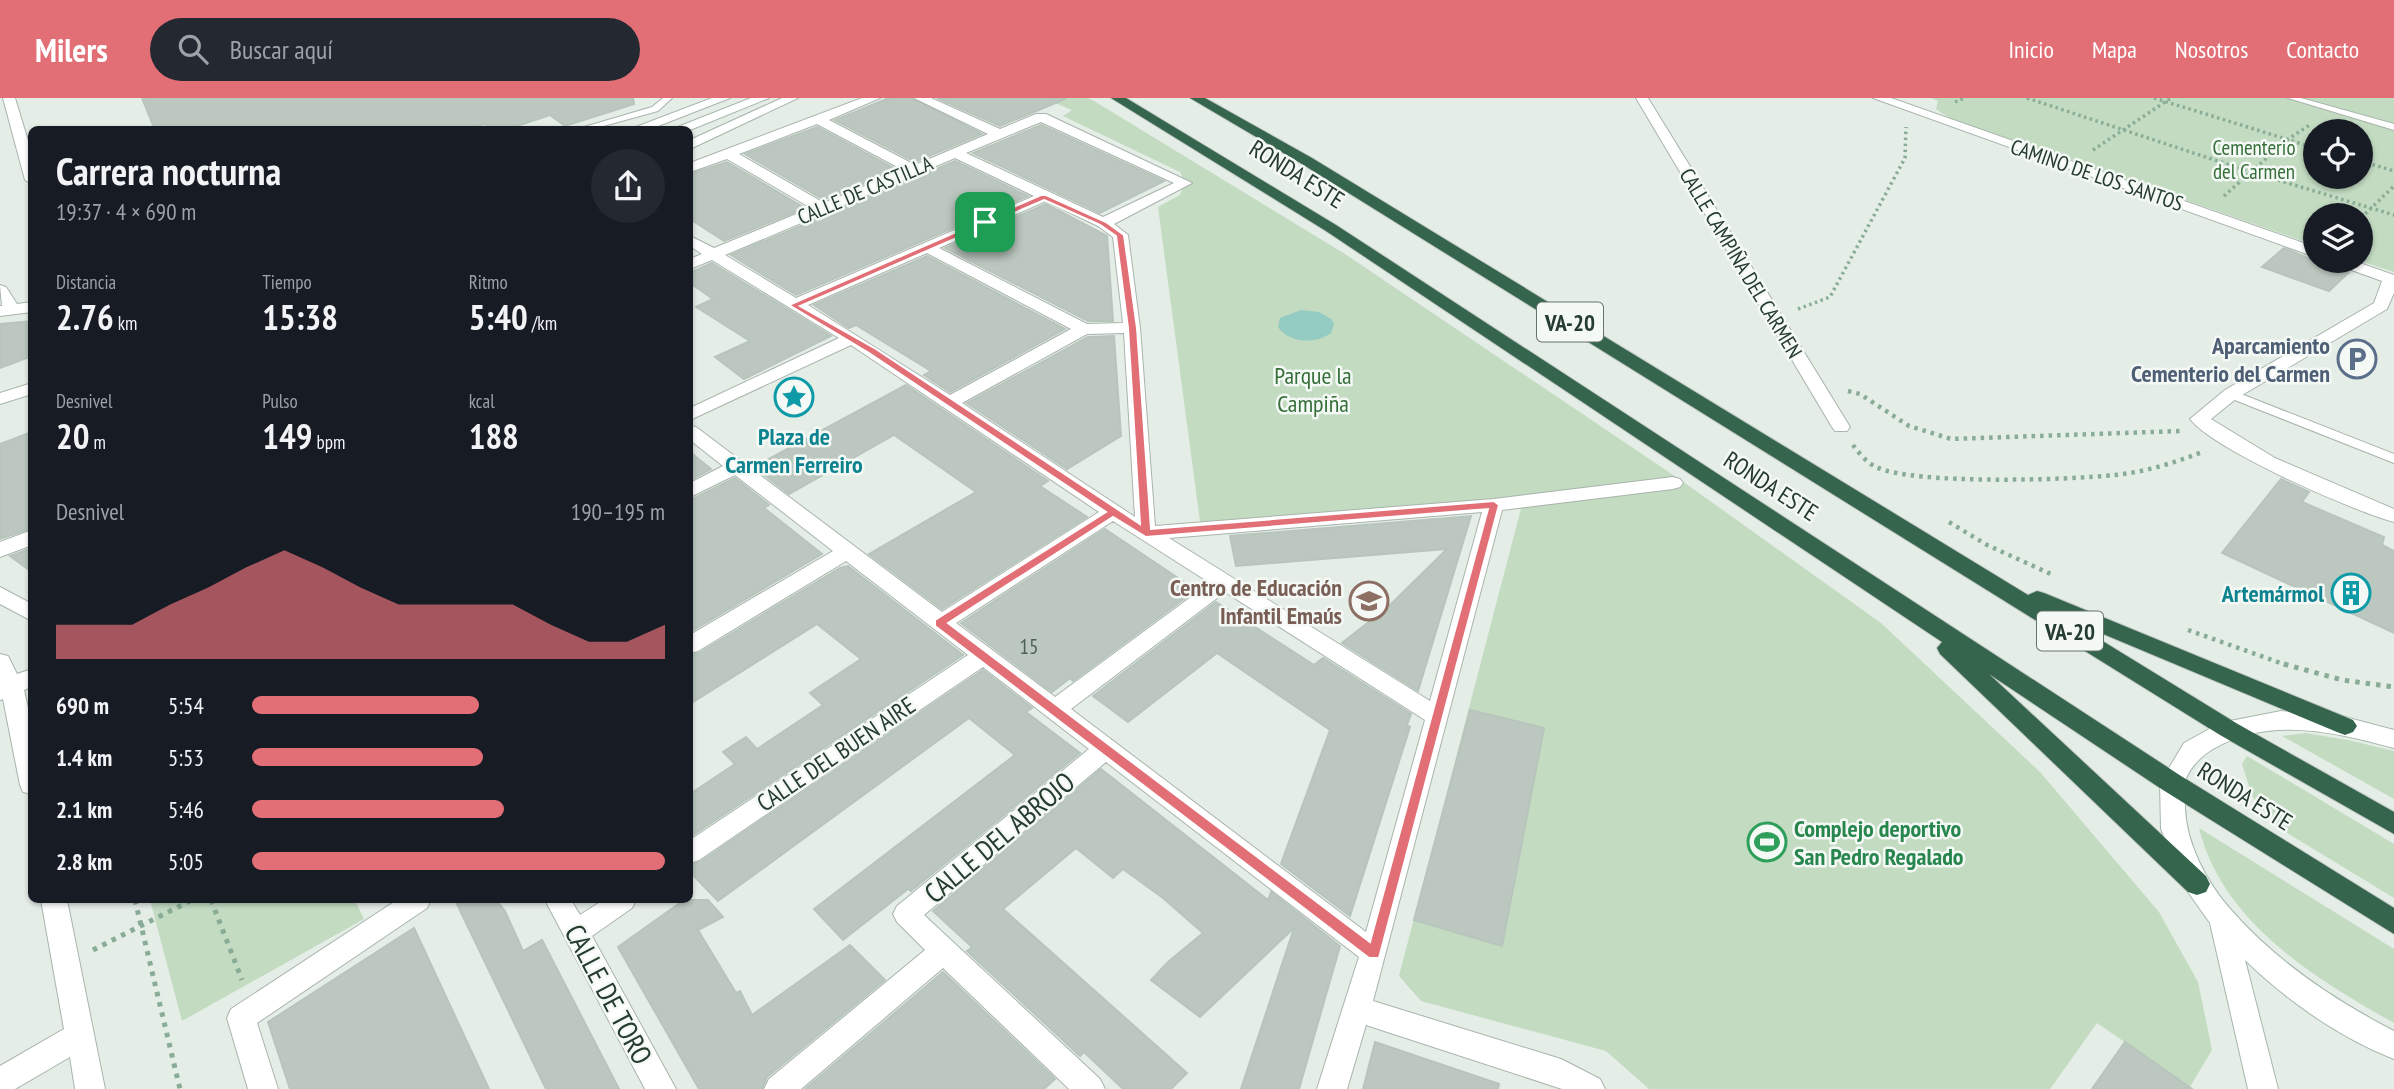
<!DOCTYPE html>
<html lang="es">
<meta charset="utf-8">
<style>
:root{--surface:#171b24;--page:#242831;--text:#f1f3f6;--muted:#9ea1a6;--accent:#e26e76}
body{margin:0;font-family:"PT Sans Narrow",sans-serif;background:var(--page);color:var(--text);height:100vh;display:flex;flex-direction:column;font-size:26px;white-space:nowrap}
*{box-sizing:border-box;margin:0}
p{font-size:23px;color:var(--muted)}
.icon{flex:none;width:38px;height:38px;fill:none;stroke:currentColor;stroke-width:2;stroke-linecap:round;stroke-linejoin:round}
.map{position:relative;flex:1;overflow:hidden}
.drawer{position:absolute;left:28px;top:28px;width:665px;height:777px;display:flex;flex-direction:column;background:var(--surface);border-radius:10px;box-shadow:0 2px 5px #0004}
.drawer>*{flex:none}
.tools{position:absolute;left:2303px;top:21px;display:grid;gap:14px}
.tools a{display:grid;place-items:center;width:70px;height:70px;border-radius:50%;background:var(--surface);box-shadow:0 2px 5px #0004;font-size:35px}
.pin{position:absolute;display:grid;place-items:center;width:60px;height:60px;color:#fff;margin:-30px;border-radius:14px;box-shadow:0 4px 10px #0006}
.round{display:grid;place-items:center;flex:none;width:74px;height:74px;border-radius:37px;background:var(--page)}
.head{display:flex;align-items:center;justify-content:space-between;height:119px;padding:0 28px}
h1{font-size:38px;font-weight:600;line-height:52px}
.figures{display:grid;grid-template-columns:repeat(3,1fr);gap:10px;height:119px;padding:7px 28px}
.figures div{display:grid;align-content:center}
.figures b{font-size:35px;font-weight:600}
.figures small{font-size:19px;font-weight:400}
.figures p{font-size:19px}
.chart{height:196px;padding:14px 28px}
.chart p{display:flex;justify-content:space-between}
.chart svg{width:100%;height:126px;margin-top:7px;fill:var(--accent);opacity:.7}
ul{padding:0 28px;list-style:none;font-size:23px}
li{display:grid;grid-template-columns:112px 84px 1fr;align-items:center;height:52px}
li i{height:18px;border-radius:9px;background:var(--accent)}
header{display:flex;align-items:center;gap:42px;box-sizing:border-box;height:98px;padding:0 35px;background:var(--accent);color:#fff}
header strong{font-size:33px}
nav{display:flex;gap:38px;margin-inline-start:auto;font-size:24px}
.search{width:490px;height:63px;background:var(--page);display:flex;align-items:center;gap:18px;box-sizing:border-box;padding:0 24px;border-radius:38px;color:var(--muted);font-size:26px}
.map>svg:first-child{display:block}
.green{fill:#c2dbc1;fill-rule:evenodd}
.water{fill:#94cbc2}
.building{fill:#bbc7bf;stroke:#b8c5bc;stroke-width:2}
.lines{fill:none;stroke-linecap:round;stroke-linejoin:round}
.lane-casing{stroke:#a8b4ac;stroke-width:2}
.street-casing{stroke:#a8b4ac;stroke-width:2}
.secondary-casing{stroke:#a5b7ab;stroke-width:2}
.highway-casing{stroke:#c2c8c5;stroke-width:2}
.path-far2{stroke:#89ac96;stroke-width:3.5;stroke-dasharray:2.5 3.5;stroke-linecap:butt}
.path-far1{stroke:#89ac96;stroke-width:4.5;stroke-dasharray:3.5 5;stroke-linecap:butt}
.path{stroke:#89ac96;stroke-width:5;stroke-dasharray:4.5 6;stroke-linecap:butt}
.lane{fill:#fff;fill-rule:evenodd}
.street{fill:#fff;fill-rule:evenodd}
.secondary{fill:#fff;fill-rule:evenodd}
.highway{fill:#35654c;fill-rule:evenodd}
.route{fill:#e26e76;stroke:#fff;stroke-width:2;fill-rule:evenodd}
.labels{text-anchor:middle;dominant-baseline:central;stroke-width:5;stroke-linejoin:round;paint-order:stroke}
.far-park-label{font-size:21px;fill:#356f39;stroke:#f5f9f6}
.far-street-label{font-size:21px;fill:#263c2f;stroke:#f5f9f6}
.number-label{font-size:21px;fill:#4b5f53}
.shield{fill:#f5f9f6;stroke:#64756b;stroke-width:2}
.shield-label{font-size:23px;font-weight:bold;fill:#263c2f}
.street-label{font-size:24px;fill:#263c2f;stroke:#f5f9f6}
.service-label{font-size:24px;font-weight:bold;fill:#4e5e75;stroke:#f5f9f6;text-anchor:end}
.park-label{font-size:24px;fill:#356f39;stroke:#f5f9f6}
.culture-label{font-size:24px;font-weight:bold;fill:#0d838f;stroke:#f5f9f6}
.education-label{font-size:24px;font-weight:bold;fill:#785e54;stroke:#f5f9f6;text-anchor:end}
.leisure-label{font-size:24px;font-weight:bold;fill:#27864d;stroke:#f5f9f6;text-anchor:start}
.near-street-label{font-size:28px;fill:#263c2f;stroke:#f5f9f6}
</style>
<header>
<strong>Milers</strong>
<div class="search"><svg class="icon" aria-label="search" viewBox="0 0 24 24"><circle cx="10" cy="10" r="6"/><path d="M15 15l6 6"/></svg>Buscar aquí</div>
<nav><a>Inicio</a><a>Mapa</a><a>Nosotros</a><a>Contacto</a></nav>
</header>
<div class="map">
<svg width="2394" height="991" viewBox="0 0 2394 991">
<rect width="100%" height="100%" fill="#e5ede7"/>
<!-- green -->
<g class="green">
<polygon points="1043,0 1088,0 1094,3 1345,156 1682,383 1881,525 2040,674 2159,814 2198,884 2212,952 2190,989 2097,925 2050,991 1649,991 1606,953 1421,903 1399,878 1523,403 1201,431 1158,109 1180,97 1185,84 1180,74 1063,18 1072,12"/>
<path d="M1931,0H2394V174L2360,163L2361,117H2315V147L1951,21L1936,11L1938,3ZM2315,33H2361V79H2315Z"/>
<polygon points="2305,635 2348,642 2394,653 2394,701 2282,638"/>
<polygon points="2247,658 2394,746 2394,800 2279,730 2252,698 2242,666"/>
<path d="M2199,730L2394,851V925C2315,881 2222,824 2199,730Z"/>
<polygon points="150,802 355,802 364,821 182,923"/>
</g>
<!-- water -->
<path class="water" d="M1301,212L1319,214L1331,221L1334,226L1331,235C1316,246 1290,246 1278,229L1280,220Z"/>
<!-- building -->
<g class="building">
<polygon points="142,0 633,0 634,6 565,28 550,17 505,32 492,32 484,26 463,32 155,32"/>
<polygon points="889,0 912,0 982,36 915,64 835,22"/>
<polygon points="937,0 1065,0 1065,1 1000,28"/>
<polygon points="1041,27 1164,83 1100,115 973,55"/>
<polygon points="817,29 897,72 824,102 745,56"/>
<polygon points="955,63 1028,98 796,197 731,157"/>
<polygon points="727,64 805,110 724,143 690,121 690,76"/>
<polygon points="1046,106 1107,138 1113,223 1088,223 945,150"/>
<polygon points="2284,150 2315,163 2329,163 2334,168 2349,174 2329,193 2262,169"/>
<polygon points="927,158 1065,231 950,294 924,277 931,273 856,227 849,230 814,207"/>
<polygon points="712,165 831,238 744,281 715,259 750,243 696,209 713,201 690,185 690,175"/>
<polygon points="32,223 32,258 0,270 0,226"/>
<polygon points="1114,238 1121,338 1067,371 967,305 1088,239"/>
<polygon points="906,287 1048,383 1040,388 1087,419 942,511 869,456 976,394 894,337 789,396 754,369"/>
<polygon points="32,334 32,430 0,441 0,346"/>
<polygon points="690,354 711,371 690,382"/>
<polygon points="735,380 769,407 764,410 822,456 690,534 690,402"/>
<polygon points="2281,381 2309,394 2302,404 2384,439 2382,447 2394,453 2394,535 2222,455"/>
<polygon points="1471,418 1418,593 1342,545 1388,509 1447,451 1236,468 1230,438"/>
<polygon points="1105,431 1196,492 1073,583 1070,580 1052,594 961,525"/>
<polygon points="32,450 32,474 10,458"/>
<polygon points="848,468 963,557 690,739 690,696 735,666 723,654 746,639 757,651 823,607 810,595 861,561 817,526 690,606 690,557 699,555 840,470"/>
<polygon points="1216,504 1314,567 1323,560 1411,616 1407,627 1410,629 1350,818 1281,766 1330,632 1217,555 1128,624 1093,598"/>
<polygon points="983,572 1032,610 1026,614 1080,655 911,793 908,791 843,842 814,811 1015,657 969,620 718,803 690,774 690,767 700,764"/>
<polygon points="1470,612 1544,630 1502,848 1414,822"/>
<polygon points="1101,671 1268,802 1271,794 1340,848 1299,991 1241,991 1294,830 1200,919 1151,882 1168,864 1203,835 1163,800 1123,771 1113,780 1076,750 1003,811 1187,975 1171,991 1123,991 1084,954 1080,958 967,853 972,849 933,813"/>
<polygon points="455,802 496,802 505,813 523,853 542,842 619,991 546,991"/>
<polygon points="684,802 708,802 723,819 698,832 736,895 740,893 752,917 850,847 885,882 767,979 762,991 699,991 618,849"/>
<polygon points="414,830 489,991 290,991 268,924"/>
<polygon points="943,874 1055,981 1044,991 805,991"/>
<polygon points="1375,944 1499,986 1498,991 1363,991"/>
<polygon points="2125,944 2192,991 2092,991"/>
</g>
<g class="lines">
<defs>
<g id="lane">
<polygon points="663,0 672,0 658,13 589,32 584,29 652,9"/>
<polygon points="2288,0 2301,0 2394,26 2394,32"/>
<polygon points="2231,292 2394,356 2394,365 2227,299 2227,293"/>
</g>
<g id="street">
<polygon points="3,0 15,0 32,56 32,86 25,82"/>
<polygon points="712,0 730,0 648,32 628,32"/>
<path d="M862,0H880L829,22L915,67L988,36L914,0H931L1000,31L1036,16H1046L1192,85L1114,126L1128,137L1140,230L1155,428L1494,401L1673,379L1680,381L1683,385L1680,389L1673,391L1502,412L1373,903L1561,961L1600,981L1605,991H1562L1366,927L1347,991H1317L1359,859L1106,664L924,817L1100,981L1105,991H1069L943,870L801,991H764L769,981L925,852L897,824L893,816L897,808L1089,651L983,569L699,762L690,765V742L968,557L846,463L698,553L690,555V537L833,453L735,377L690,399V385L723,368L690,342V328L696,329L942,514L1099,414L851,247L690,322V310L839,240L712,162L690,171V161L702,156L690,148V138L714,150L811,110L727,61L690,74V65ZM1041,24L1174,85L1103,119L966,55ZM817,26L903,72L824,105L739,56ZM955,60L1034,98L796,200L725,157ZM1046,103L1098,128L1113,139L1123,225L1087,226L939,150ZM927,155L1071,231L950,297L808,207ZM1124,235L1135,419L962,305L1087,236ZM1482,414L1430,603L1169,440ZM1113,423L1210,485L1055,599L956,525ZM1225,494L1425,622L1366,834L1071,611Z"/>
<polygon points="1636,0 1648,0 1850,329 1847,333 1835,333 1832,329"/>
<polygon points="1873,0 1891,0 2315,149 2315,159"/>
<path d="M2332,163H2354L2394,177V195L2387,211L2237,300L2211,321L2275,360L2394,411V424C2353,413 2214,352 2190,321L2225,292L2374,205L2382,183L2335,166Z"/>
<polygon points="0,187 6,189 17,206 32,204 32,214 0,218 0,208 2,208"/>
<polygon points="32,432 32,447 0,459 0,444"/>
<polygon points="0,489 32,506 32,523 0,506"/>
<polygon points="0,556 8,558 17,576 32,571 32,589 24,592 32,628 32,696 23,694 20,687 3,601 0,602"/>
<polygon points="41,802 67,802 105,991 75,991 70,959 15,991 0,991 0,968 64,931"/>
<polygon points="397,802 431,802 427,810 257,925 278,991 248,991 227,920 231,911"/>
<polygon points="545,802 571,802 580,817 603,802 636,802 632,810 592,838 676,991 645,991"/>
</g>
<g id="secondary">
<polygon points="751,0 769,0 690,32 670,32"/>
<polygon points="782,0 798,0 690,51 690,42"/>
<polygon points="32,285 32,296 0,306 0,295"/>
<path d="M2281,613L2345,619L2394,632V650C2335,634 2269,618 2213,651C2201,658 2187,672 2184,687C2183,694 2185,702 2185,709C2186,746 2207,785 2232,813C2277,864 2334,902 2394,933V961C2340,940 2286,902 2245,862L2278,991H2248L2210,825L2188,794L2161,731L2160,685L2184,645L2220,625Z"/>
</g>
<g id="highway">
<polygon points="1111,0 1126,0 1336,127 2181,678 2394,810 2394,836 2163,692 1989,576 2206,778 2210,786 2206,794 2197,797 2188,794 1940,556 1937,550 1942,544 1326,133"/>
<polygon points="1190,0 1205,0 1312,60 2028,497 2037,493 2044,495 2353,622 2357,628 2353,634 2345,637 2337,634 2065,520 2236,625 2394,714 2394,736 2220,637 1302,66"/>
</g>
</defs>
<!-- lane casing -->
<use href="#lane" class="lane-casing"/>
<!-- street casing -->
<use href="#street" class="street-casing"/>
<!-- secondary casing -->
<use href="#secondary" class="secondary-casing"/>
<!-- highway casing -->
<use href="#highway" class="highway-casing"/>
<!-- path-far2 -->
<g class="path-far2">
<polyline points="2027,0 2251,74 2394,117"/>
<polyline points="2154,0 2315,50"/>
<polyline points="1955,4 1964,0"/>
<polyline points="2093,52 2171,0"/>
<polyline points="2361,63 2394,73"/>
<polyline points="2224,98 2287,42 2311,26"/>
<polyline points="2361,120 2394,88"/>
<polyline points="1798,211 1830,199 1905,60 1906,29"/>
</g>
<!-- path-far1 -->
<g class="path-far1">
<polyline points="1848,293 1860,296 1909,328 1951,341 2181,333"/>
<path d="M1853,347C1859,355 1867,365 1876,369C1914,387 2069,382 2115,377C2145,374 2174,365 2202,354"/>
<polyline points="1949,424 1987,447 2053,477"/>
<polyline points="2188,532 2289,568"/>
</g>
<!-- path -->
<g class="path">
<polyline points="2284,566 2342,582 2394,589"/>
<polyline points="135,802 180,991"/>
<polyline points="211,802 242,882"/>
<polyline points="93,852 192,802"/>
</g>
<!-- lane -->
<use href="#lane" class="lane"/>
<!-- street -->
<use href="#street" class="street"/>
<!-- secondary -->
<use href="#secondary" class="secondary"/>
<!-- highway -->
<use href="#highway" class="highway"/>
</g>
<!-- route -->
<path class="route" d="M1041,97H1046L1106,124L1124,137L1137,230L1151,431L1494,403L1499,407L1379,860H1369L935,528V522L1106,414L869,255L789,207ZM1044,102L1100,127L1116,138L1128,230L1140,426L876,251L800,208ZM1488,411L1370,844L948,525L1113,419L1146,439Z"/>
<!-- icons -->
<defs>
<symbol id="parking-ring" viewBox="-11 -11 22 22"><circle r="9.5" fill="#f5f9f6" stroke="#5c6f8a" stroke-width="1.5"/><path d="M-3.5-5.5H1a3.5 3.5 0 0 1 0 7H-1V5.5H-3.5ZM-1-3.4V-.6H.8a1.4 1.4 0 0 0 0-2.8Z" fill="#5c6f8a"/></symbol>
<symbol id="sight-ring" viewBox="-11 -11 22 22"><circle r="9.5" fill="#f5f9f6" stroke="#0f9aa8" stroke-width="1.5"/><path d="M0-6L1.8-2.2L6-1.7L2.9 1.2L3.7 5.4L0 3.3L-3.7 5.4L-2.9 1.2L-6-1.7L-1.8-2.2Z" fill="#0f9aa8"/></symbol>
<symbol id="building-ring" viewBox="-11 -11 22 22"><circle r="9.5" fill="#f5f9f6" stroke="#0f9aa8" stroke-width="1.5"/><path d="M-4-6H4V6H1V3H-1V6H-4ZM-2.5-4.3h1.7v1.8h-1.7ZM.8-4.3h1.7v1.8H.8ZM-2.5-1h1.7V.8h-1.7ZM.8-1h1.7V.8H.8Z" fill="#0f9aa8"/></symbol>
<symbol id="school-ring" viewBox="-11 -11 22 22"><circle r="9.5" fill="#f5f9f6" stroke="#8d6e63" stroke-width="1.5"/><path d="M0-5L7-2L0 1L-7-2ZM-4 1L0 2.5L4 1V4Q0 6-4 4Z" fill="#8d6e63"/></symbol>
<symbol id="stadium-ring" viewBox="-11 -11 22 22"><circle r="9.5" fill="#f5f9f6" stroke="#2e9e5b" stroke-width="1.5"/><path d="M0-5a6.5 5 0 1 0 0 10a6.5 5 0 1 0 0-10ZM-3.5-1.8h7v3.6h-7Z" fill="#2e9e5b"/></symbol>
</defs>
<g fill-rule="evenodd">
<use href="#parking-ring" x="2335" y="239" width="44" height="44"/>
<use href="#sight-ring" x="772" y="277" width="44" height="44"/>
<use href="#building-ring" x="2329" y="473" width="44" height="44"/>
<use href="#school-ring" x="1347" y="481" width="44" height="44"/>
<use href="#stadium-ring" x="1745" y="722" width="44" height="44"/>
</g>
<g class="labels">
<!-- far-park labels -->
<g class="far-park-label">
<text x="2254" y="49">Cementerio<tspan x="2254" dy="24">del Carmen</tspan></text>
</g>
<!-- far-street labels -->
<g class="far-street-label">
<text transform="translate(2097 77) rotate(19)">CAMINO DE LOS SANTOS</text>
<text transform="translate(865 92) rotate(-23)">CALLE DE CASTILLA</text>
<text transform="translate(1741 165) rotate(59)">CALLE CAMPIÑA DEL CARMEN</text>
</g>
<!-- number labels -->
<g class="number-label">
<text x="1029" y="548">15</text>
</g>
<!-- shield labels -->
<g class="shield">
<rect x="1537" y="204.5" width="66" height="39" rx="5"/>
<rect x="2037" y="513.5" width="66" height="39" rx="5"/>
</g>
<g class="shield-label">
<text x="1570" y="224">VA-20</text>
<text x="2070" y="533">VA-20</text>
</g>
<!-- street labels -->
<g class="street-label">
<text transform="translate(1297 76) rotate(32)">RONDA ESTE</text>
<text transform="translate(1771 388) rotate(33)">RONDA ESTE</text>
<text transform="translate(836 656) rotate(-34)">CALLE DEL BUEN AIRE</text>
<text transform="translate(2245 698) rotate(32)">RONDA ESTE</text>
</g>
<!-- service labels -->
<g class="service-label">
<text x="2330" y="247">Aparcamiento<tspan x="2330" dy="28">Cementerio del Carmen</tspan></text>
</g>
<!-- park labels -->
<g class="park-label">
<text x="1313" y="277">Parque la<tspan x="1313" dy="28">Campiña</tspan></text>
</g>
<!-- culture labels -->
<g class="culture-label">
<text x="794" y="338">Plaza de<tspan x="794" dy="28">Carmen Ferreiro</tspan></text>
<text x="2324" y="495" text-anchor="end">Artemármol</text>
</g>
<!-- education labels -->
<g class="education-label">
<text x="1342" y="489">Centro de Educación<tspan x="1342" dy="28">Infantil Emaús</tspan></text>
</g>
<!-- leisure labels -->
<g class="leisure-label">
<text x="1794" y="730">Complejo deportivo<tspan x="1794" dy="28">San Pedro Regalado</tspan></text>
</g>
<!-- near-street labels -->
<g class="near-street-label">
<text transform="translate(999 739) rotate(-40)">CALLE DEL ABROJO</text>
<text transform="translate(609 896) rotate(62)">CALLE DE TORO</text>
</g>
</g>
</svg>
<div class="tools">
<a><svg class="icon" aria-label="locate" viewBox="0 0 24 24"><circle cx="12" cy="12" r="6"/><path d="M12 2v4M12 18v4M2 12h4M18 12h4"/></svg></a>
<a><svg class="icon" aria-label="layers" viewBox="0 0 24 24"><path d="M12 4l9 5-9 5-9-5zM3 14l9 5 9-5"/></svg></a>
</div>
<div class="pin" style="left:985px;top:124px;background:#1e9e55"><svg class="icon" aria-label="arrive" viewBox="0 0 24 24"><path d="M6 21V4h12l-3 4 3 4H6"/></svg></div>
<section class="drawer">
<div class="head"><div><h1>Carrera nocturna</h1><p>19:37 · 4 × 690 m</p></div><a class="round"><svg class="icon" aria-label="share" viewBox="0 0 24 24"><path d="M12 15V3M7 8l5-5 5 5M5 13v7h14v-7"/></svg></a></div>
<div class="figures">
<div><p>Distancia</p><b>2.76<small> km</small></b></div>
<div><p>Tiempo</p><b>15:38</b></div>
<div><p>Ritmo</p><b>5:40<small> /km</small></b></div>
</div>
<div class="figures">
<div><p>Desnivel</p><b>20<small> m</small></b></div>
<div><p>Pulso</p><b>149<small> bpm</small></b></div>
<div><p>kcal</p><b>188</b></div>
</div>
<div class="chart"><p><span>Desnivel</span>190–195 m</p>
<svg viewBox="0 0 160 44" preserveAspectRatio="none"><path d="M0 44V32L10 32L20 32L30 25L40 19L50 12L60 6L70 12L80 19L90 25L100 25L110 25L120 25L130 32L140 38L150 38L160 32V44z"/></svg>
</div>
<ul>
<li><b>690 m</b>5:54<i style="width:55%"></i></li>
<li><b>1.4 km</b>5:53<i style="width:56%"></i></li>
<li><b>2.1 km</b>5:46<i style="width:61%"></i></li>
<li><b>2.8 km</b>5:05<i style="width:100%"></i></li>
</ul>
</section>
</div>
